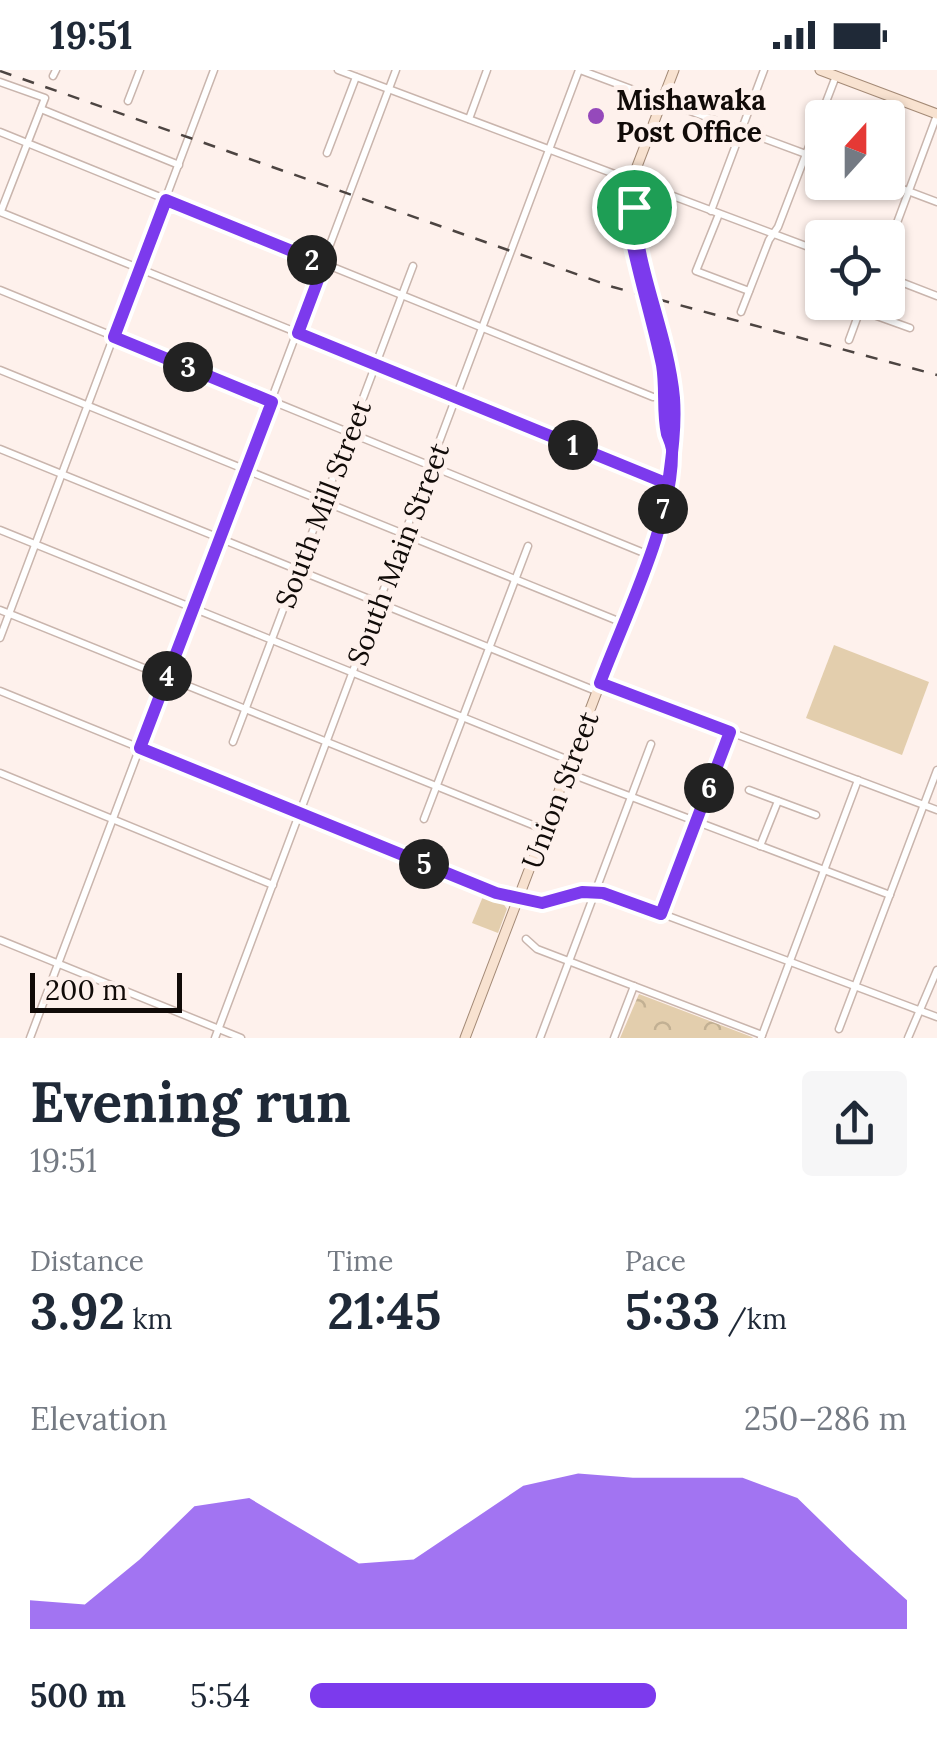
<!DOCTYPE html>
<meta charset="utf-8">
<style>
:root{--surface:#fff;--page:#f6f6f7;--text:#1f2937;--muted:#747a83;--accent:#7c3aed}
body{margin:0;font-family:Lora,serif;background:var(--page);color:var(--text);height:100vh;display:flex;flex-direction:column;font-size:38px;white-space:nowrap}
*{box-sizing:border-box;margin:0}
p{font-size:32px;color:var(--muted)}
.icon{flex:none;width:55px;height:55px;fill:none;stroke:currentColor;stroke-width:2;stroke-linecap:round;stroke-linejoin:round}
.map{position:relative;height:968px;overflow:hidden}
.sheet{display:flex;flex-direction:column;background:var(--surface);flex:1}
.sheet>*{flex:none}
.needle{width:65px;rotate:21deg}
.controls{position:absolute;left:805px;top:30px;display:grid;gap:20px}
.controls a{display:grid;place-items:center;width:100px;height:100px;border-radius:10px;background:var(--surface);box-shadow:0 2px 8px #0004;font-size:50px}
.scale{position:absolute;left:30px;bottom:25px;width:152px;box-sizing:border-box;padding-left:10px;border:5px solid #110b08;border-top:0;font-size:28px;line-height:35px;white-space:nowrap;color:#110b08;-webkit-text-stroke:8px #fef1ec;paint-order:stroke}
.pin{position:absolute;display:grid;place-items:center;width:85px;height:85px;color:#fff;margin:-42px;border:5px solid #fff;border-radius:50%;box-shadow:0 2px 10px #0007}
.km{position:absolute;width:50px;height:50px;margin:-25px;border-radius:50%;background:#222;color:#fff;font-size:28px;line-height:50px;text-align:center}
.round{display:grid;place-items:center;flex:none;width:105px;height:105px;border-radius:10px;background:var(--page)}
.headline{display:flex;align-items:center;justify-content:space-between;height:170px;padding:0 30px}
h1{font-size:55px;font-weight:700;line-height:75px}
.metrics{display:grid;grid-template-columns:repeat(3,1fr);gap:15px;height:170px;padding:10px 30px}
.metrics div{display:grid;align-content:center}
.metrics b{font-size:50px;font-weight:700}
.metrics small{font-size:28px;font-weight:400}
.metrics p{font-size:28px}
.chart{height:280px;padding:20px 30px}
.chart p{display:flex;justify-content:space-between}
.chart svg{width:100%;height:180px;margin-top:10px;fill:var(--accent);opacity:.7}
ul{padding:0 30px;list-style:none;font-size:32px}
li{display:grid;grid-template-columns:160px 120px 1fr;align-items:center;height:75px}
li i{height:25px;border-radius:12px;background:var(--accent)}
.status{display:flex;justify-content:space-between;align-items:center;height:70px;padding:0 50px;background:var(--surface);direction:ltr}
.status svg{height:28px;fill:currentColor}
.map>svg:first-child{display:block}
.green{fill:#e3cead}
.park{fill:url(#park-crowns)}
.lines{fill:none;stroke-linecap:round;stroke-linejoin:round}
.minor-casing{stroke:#c9b5ad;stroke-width:9}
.major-casing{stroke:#a48a76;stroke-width:11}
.minor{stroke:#fff;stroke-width:6}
.major{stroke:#f8e2d0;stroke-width:9}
.rail{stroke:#4c4441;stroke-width:2.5;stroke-dasharray:12 12;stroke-linecap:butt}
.route-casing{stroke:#fff;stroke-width:20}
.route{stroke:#7c3aed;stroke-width:12}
.poi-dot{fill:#9549bb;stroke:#fef1ec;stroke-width:4}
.labels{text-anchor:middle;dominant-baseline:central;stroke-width:10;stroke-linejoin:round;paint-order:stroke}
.poi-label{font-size:28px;font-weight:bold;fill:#110b08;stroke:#fef1ec;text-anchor:start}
.street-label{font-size:28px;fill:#110b08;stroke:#fef1ec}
</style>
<div class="status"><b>19:51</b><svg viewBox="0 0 49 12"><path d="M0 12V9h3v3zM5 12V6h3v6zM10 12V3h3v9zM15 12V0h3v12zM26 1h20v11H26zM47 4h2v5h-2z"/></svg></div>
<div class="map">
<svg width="937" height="968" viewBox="0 0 937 968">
<defs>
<pattern id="park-crowns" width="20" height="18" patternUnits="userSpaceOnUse" patternTransform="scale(2.5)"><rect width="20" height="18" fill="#e3cead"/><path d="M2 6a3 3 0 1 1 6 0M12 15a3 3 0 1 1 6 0" fill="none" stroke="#c2b093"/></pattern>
</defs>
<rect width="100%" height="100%" fill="#fef1ec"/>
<!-- green -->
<g class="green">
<polygon points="834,575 929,612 902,685 806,648"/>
<polygon points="484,824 502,832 507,839 498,863 472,853"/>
</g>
<!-- park -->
<polygon class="park" points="639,924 752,967 753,968 620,968"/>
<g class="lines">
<defs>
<g id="minor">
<polyline points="338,0 822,182"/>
<polyline points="580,0 822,90"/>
<polyline points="53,6 56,0"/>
<polyline points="0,12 45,28 1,141"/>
<polyline points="128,31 140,0"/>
<polyline points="41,39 179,95"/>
<polyline points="469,49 487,0"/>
<polyline points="0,62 653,327"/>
<polyline points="327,83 356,7"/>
<polyline points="884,112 937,132"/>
<polyline points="711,141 764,0"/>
<polyline points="0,142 668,413"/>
<polyline points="719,144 696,201 749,221"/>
<polyline points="649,173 668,124"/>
<polyline points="888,177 937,45"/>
<polyline points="888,207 937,226"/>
<polyline points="0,220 649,485"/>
<polyline points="860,240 910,258"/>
<polyline points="741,242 769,170 778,157 836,6"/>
<polyline points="849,270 863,232"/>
<polyline points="0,300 623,553"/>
<polyline points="0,379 596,621"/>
<polyline points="0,460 571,691"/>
<polyline points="0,540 545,760"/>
<polyline points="0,568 214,0"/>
<polyline points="600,613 937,740"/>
<polyline points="0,621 496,823 542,833 582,823 612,825 937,947"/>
<polyline points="233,672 413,196"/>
<polyline points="566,702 890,825"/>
<polyline points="0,703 273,815"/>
<polyline points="749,720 816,745"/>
<polyline points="424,749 528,476"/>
<polyline points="760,776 778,731"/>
<polyline points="661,843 730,662"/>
<polyline points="526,869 537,879 762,965"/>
<polyline points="0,870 241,968"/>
<polyline points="839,959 937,700"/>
<polyline points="30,968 396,0"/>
<polyline points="215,968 579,0"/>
<polyline points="540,968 651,674"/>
<polyline points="614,968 634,916"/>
<polyline points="761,968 858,710"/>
<polyline points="908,968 937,900"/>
</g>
<g id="major">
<polyline points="820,0 937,44"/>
<polyline points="635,141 641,128 658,121"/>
<polyline points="672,373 667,364 664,309 631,167 628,137 636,99 674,0"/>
<polyline points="465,968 649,485 668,413 675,365 674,330 632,129"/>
</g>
</defs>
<!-- minor casing -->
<use href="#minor" class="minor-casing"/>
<!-- major casing -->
<use href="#major" class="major-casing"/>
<!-- minor -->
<use href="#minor" class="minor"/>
<!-- major -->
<use href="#major" class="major"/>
<!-- rail -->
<polyline class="rail" points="0,1 613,217 937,305"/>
</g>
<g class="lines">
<defs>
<path id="route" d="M634,137C637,202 668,263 674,328C676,357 672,385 668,414L298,263L324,194L166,130L114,267L272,332L140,678L496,823L542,833L582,822L603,823L661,844L730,662L600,613C625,546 674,449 672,379C671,373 669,369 667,364C662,342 666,318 662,295C652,248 637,201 628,153V137L632,129L634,137"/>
</defs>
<!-- route casing -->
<use href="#route" class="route-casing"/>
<!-- route -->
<use href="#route" class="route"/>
</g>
<!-- markers -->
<circle class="poi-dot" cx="596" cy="46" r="10"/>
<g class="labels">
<!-- poi labels -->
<g class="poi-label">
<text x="616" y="30">Mishawaka<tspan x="616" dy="32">Post Office</tspan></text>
</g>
<!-- street labels -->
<g class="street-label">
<text transform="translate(323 434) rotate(-69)">South Mill Street</text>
<text transform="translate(398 484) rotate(-69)">South Main Street</text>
<text transform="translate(560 720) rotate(-69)">Union Street</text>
</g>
</g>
</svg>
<div class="controls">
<a><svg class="needle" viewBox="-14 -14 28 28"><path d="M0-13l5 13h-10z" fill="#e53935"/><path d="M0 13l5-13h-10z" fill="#747a83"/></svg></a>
<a><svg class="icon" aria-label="locate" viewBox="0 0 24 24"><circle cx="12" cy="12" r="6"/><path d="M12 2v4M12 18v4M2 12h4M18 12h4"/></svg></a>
</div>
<div class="scale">200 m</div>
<div class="pin" style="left:634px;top:137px;background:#1e9e55"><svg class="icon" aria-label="arrive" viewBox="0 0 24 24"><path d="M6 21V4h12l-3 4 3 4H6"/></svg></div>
<b class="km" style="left:573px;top:375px">1</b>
<b class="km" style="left:312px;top:190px">2</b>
<b class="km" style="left:188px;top:297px">3</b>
<b class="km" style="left:167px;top:606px">4</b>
<b class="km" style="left:424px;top:794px">5</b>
<b class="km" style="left:709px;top:718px">6</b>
<b class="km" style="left:663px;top:439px">7</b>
</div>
<section class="sheet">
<div class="headline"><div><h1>Evening run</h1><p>19:51</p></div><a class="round"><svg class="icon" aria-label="share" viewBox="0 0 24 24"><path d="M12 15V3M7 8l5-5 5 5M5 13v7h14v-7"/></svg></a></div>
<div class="metrics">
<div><p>Distance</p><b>3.92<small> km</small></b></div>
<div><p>Time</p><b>21:45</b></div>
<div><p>Pace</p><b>5:33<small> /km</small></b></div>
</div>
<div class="chart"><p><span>Elevation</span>250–286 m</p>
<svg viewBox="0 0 160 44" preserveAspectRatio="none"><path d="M0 44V37L10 38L20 27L30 14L40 12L50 20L60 28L70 27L80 18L90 9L100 6L110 7L120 7L130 7L140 12L150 25L160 37V44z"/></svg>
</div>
<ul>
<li><b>500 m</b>5:54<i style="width:58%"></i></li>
</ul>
</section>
